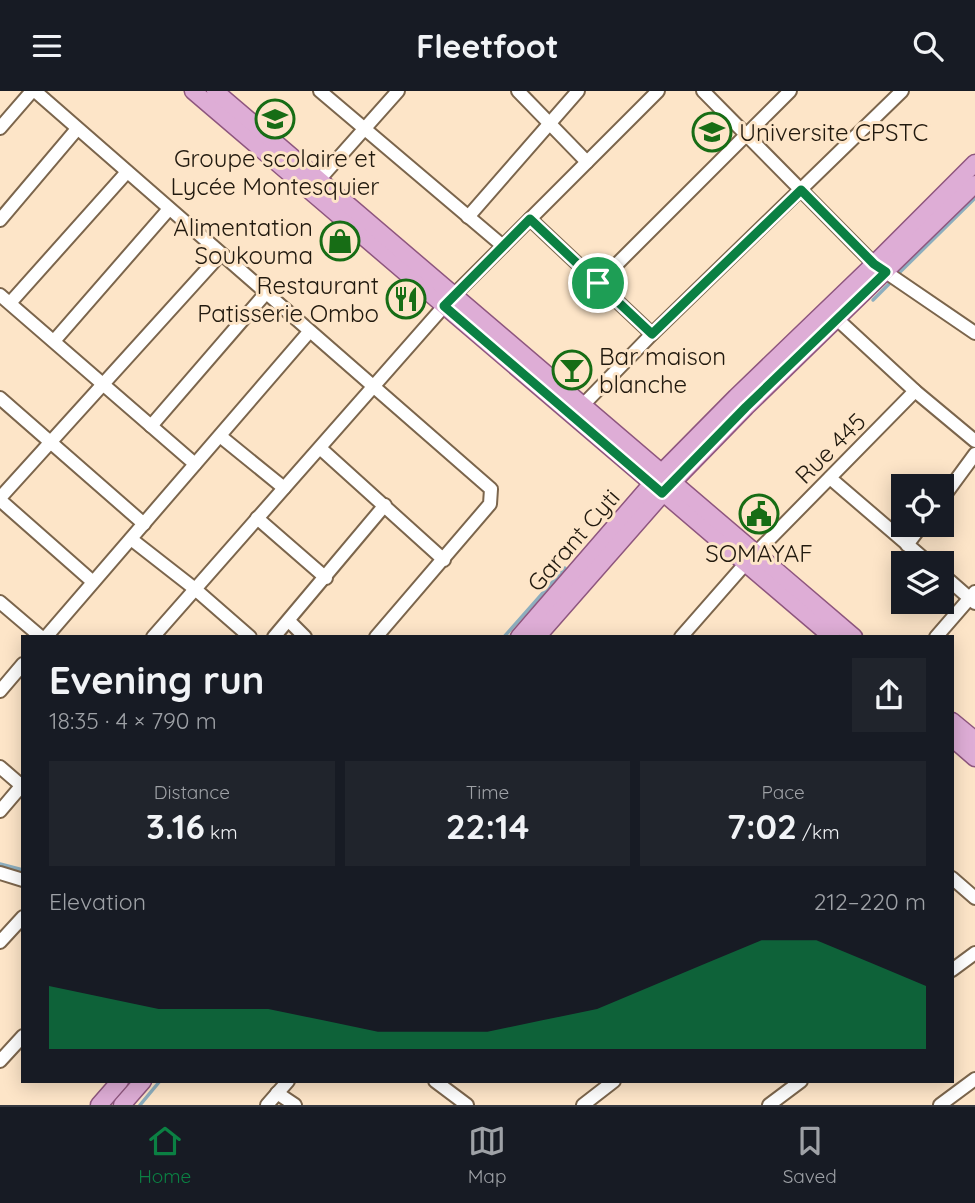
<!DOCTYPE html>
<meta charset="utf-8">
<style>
:root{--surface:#171b24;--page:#20242c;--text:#f1f3f6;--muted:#9ea1a6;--line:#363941;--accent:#0b8043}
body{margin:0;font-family:Quicksand,sans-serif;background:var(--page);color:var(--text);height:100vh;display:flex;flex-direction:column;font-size:26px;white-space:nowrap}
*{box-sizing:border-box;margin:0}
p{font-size:23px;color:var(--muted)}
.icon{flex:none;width:38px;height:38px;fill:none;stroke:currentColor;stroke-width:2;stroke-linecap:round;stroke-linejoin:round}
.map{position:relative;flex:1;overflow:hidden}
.side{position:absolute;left:21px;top:544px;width:933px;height:448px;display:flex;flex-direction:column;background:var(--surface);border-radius:0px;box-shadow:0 4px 18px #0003}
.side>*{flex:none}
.buttons{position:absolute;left:891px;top:383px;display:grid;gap:14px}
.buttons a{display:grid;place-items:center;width:63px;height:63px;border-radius:0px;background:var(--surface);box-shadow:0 4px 18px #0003;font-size:35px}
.pin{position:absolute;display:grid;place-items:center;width:60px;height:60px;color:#fff;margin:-30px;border:4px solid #fff;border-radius:50%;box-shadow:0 2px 7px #0007}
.round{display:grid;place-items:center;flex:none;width:74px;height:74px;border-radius:0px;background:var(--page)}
.overview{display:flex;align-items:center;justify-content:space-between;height:119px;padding:0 28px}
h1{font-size:38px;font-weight:700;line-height:52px}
.metrics{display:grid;grid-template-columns:repeat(3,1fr);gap:10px;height:119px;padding:7px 28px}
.metrics div{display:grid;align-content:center;border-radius:0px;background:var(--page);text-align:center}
.metrics b{font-size:35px;font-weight:700}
.metrics small{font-size:19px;font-weight:400}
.metrics p{font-size:19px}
.chart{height:196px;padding:14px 28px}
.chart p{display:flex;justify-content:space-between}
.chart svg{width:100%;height:126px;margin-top:7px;fill:var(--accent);opacity:.7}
header{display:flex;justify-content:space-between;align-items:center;height:91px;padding:0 28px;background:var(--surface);font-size:32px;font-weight:700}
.tab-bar{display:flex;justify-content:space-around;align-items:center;height:98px;border-top:2px solid var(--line);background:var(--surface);font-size:19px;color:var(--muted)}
.tab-bar a{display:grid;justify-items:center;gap:4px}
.tab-bar .active{color:var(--accent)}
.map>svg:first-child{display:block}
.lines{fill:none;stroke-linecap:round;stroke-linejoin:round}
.stream{stroke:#8daebe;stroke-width:3.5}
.minor-casing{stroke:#7b654c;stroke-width:16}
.major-casing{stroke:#8e567e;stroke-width:19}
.minor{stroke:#fff;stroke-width:12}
.major{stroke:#deadd6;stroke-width:16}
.route-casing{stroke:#fff;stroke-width:14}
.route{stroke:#0b8043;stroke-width:9}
.labels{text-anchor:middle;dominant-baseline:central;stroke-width:6;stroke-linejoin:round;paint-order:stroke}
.poi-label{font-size:24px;fill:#21190e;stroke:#fde5c8;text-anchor:start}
.street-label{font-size:24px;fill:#21190e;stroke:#fde5c8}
</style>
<header><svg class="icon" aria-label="menu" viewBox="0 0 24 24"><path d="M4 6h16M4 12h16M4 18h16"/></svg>Fleetfoot<svg class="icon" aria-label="search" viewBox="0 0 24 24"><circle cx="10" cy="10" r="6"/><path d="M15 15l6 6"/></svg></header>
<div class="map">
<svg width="975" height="1014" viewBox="0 0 975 1014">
<rect width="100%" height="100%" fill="#fde5c8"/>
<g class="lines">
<!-- stream -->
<g class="stream">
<polyline points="897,184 975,107"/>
<polyline points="873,209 892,190"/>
<polyline points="504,546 565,477"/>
<polyline points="0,773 23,779"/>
<polyline points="140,1014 160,990"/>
</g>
<defs>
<g id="minor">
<polyline points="35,0 491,398 490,413 376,546"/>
<polyline points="320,0 503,155"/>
<polyline points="518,0 587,71"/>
<polyline points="703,0 874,173 975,242"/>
<polyline points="0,37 32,0"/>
<polyline points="318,90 398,0"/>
<polyline points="468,126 578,0"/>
<polyline points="530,128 652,243"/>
<polyline points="0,129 77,38"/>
<polyline points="598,192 790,0"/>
<polyline points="0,204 195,373"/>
<polyline points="10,212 127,81"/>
<polyline points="837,228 915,300 975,350"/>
<polyline points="54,250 169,118"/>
<polyline points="0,307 144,433"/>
<polyline points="582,315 652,243 902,0"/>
<polyline points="151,335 265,203"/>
<polyline points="220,345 284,397"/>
<polyline points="320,357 444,469"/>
<polyline points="830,387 929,472"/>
<polyline points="0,407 220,164"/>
<polyline points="942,408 975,363"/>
<polyline points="0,409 93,491"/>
<polyline points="257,427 326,487"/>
<polyline points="131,448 195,498 250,546"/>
<polyline points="907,454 922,434"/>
<polyline points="942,483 975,512"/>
<polyline points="0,511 41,546"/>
<polyline points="289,530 305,546"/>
<polyline points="46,546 309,241"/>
<polyline points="153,546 453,205 658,0"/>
<polyline points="274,546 385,414"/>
<polyline points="681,546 745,473 915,300"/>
<polyline points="936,546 975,501"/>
<polyline points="0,600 23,573"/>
<polyline points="0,676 22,695"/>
<polyline points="0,720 23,693"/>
<polyline points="0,782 23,789"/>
<polyline points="952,787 975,807"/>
<polyline points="0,851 23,826"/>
<polyline points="952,879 975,862"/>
<polyline points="0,970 23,945"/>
<polyline points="435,990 467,1014"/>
<polyline points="277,1002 295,1014"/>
<polyline points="267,1014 288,990"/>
<polyline points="583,1014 614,990"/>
<polyline points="769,1014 801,990"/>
<polyline points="940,1014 975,988"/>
</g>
<g id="major">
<polyline points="193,0 832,546"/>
<polyline points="215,0 854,546"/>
<polyline points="519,546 661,382 736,306 874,173 975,72"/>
<polyline points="537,546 672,392 746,316 975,93"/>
<polyline points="952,630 975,649"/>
<polyline points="952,647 975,667"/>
<polyline points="99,1014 120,990"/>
<polyline points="122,1014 143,990"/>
</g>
</defs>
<!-- minor casing -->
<use href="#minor" class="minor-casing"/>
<!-- major casing -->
<use href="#major" class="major-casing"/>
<!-- minor -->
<use href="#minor" class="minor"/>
<!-- major -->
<use href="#major" class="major"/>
</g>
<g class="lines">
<defs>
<polygon id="route" points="801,99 874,173 886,181 746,316 662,402 444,215 530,128 652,243"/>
</defs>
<!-- route casing -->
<use href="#route" class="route-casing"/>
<!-- route -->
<use href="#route" class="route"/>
</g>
<!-- icons -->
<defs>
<symbol id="school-ring" viewBox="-11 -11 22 22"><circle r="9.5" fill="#fde5c8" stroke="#176d15" stroke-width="1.5"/><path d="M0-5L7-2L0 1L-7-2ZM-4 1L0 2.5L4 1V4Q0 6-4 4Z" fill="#176d15"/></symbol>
<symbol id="university-ring" viewBox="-11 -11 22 22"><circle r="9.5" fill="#fde5c8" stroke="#176d15" stroke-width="1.5"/><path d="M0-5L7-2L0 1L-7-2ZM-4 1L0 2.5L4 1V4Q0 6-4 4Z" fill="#176d15"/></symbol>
<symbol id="shop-ring" viewBox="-11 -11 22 22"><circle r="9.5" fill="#fde5c8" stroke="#176d15" stroke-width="1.5"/><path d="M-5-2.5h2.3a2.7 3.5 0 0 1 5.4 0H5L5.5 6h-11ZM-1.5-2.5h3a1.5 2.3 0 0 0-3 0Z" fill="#176d15"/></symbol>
<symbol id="restaurant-ring" viewBox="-11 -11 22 22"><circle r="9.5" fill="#fde5c8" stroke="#176d15" stroke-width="1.5"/><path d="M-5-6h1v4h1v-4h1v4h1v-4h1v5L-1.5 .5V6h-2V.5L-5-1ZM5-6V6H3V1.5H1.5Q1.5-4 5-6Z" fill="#176d15"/></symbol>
<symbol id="bar-ring" viewBox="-11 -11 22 22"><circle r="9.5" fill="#fde5c8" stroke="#176d15" stroke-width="1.5"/><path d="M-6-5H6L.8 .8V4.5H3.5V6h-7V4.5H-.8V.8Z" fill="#176d15"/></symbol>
<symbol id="civic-ring" viewBox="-11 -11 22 22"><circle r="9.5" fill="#fde5c8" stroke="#176d15" stroke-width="1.5"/><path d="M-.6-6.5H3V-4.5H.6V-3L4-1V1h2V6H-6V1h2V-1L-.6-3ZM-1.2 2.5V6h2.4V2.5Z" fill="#176d15"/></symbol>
</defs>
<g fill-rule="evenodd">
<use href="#school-ring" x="253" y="6" width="44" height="44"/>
<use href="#university-ring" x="690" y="19" width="44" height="44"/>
<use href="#shop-ring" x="318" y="128" width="44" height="44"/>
<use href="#restaurant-ring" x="384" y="186" width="44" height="44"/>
<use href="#bar-ring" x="550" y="257" width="44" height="44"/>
<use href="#civic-ring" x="737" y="401" width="44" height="44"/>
</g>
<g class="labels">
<!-- poi labels -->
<g class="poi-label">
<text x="739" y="41">Universite CPSTC</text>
<text x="275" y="67" text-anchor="middle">Groupe scolaire et<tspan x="275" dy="28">Lycée Montesquier</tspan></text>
<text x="313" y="136" text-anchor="end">Alimentation<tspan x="313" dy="28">Soukouma</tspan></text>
<text x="379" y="194" text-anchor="end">Restaurant<tspan x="379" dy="28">Patisserie Ombo</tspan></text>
<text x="599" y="265">Bar maison<tspan x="599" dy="28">blanche</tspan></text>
<text x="759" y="462" text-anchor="middle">SOMAYAF</text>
</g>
<!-- street labels -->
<g class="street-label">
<text transform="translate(830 357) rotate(-45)">Rue 445</text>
<text transform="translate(573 449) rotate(-49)">Garant Cyti</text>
</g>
</g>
</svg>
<div class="buttons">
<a><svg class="icon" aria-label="locate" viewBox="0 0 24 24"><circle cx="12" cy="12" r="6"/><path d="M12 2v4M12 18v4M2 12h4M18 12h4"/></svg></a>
<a><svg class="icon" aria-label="layers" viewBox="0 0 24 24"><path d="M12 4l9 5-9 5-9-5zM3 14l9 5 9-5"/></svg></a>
</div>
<div class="pin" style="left:598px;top:192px;background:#1e9e55"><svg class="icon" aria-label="arrive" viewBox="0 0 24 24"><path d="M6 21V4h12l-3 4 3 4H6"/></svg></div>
<section class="side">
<div class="overview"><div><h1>Evening run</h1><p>18:35 · 4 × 790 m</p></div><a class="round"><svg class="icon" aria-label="share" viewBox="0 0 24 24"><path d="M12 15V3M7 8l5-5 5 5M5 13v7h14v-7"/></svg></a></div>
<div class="metrics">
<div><p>Distance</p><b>3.16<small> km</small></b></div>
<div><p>Time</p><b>22:14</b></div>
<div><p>Pace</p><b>7:02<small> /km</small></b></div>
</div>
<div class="chart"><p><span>Elevation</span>212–220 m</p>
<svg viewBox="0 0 160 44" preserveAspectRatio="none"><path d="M0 44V22L10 26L20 30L30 30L40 30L50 34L60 38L70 38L80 38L90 34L100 30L110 22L120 14L130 6L140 6L150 14L160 22V44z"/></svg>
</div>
</section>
</div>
<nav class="tab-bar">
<a class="active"><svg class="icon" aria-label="home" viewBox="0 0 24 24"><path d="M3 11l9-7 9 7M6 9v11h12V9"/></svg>Home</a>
<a><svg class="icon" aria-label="map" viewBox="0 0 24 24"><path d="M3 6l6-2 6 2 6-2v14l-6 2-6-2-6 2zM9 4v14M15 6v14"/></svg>Map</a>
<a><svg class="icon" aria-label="saved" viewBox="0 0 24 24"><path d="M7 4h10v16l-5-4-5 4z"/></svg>Saved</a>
</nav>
